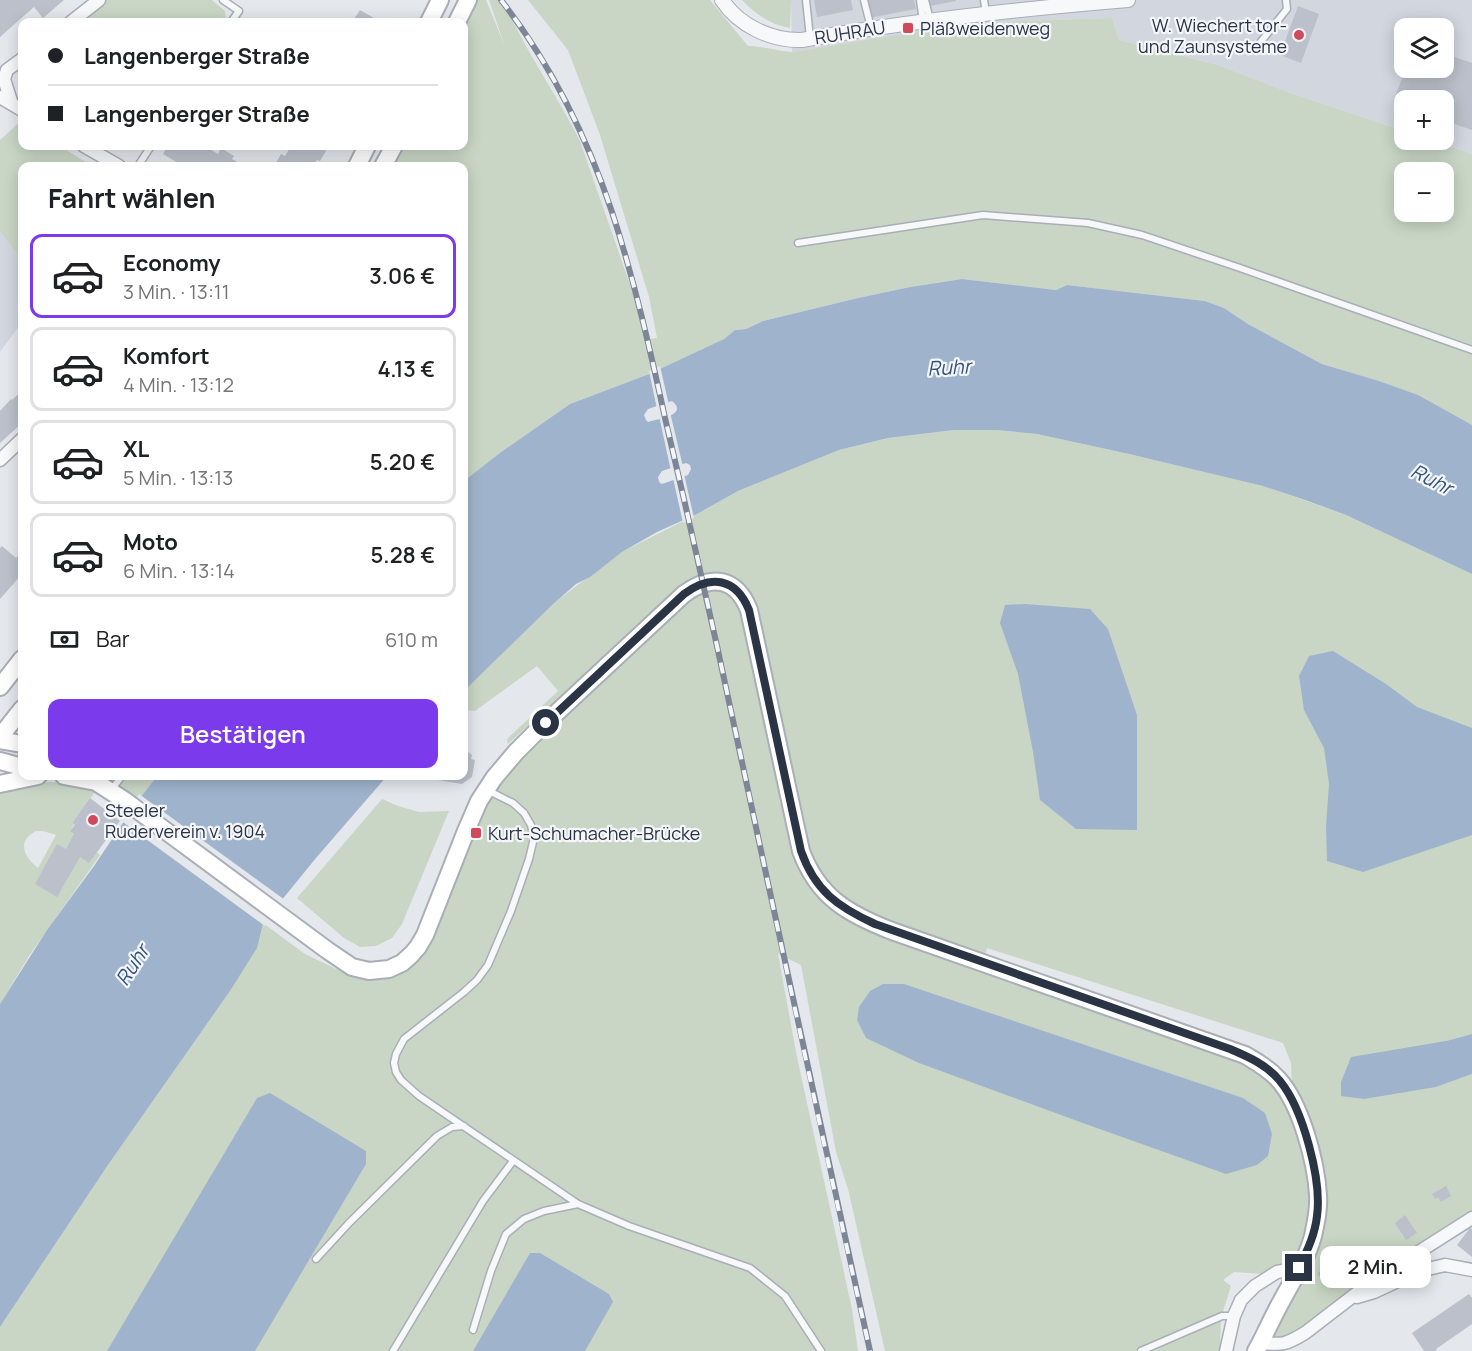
<!DOCTYPE html>
<html lang="de">
<meta charset="utf-8">
<style>
:root{--surface:#fff;--page:#f2f2f2;--text:#202124;--muted:#757577;--line:#e0e0e0;--accent:#7c3aed}
body{margin:0;font-family:Manrope,sans-serif;background:var(--page);color:var(--text);height:100vh;display:flex;flex-direction:column;font-size:22px;white-space:nowrap}
*{box-sizing:border-box;margin:0}
p{font-size:20px;color:var(--muted)}
.icon{flex:none;width:33px;height:33px;fill:none;stroke:currentColor;stroke-width:2;stroke-linecap:round;stroke-linejoin:round}
.map{position:relative;flex:1;overflow:hidden}
.side{position:absolute;left:18px;top:162px;width:450px;height:618px;display:flex;flex-direction:column;background:var(--surface);border-radius:12px;box-shadow:0 3px 15px #0003}
.side>*{flex:none}
.banner{position:absolute;left:18px;top:18px;width:450px;height:132px;border-radius:12px;box-shadow:0 3px 15px #0003;display:grid;align-content:center;height:132px;padding:0 30px;background:var(--surface)}
.fabs{position:absolute;left:1394px;top:18px;display:grid;gap:12px}
.fabs a{display:grid;place-items:center;width:60px;height:60px;border-radius:12px;background:var(--surface);box-shadow:0 3px 15px #0003;font-size:30px}
.end{position:absolute;width:27px;height:27px;margin:-14px;border:8px solid #2b3445;background:#fff;box-shadow:0 0 0 3px #fff}
.from{border-radius:50%}
.bubble{position:absolute;height:42px;border-radius:12px;background:var(--surface);box-shadow:0 3px 15px #0003;font-size:20px;font-weight:600;line-height:42px;text-align:center}
.banner b{display:flex;align-items:center;gap:21px;height:57px;font-size:22px}
.banner b+b{border-top:2px solid var(--line)}
.banner i{width:15px;height:15px;background:var(--text)}
ul{padding:0;list-style:none}
li{display:flex;align-items:center;gap:18px;height:84px;margin:0 12px 9px;padding:0 18px;border:3px solid var(--line);border-radius:12px}
li div{flex:1}
li b{display:block;font-size:22px}
li em{font-style:normal;font-weight:600}
li.current{border-color:var(--accent)}
li>.icon{width:54px;height:54px;stroke-width:1.5}
h2{padding:0 30px;font-size:27px;line-height:72px}
.pay{display:flex;align-items:center;gap:15px;height:66px;padding:0 30px;font-size:22px}
.pay p{margin-inline-start:auto}
.primary-button{display:flex;gap:12px;margin-top:auto;padding:12px 30px}
.primary-button a{flex:1;height:69px;border-radius:12px;background:var(--accent);color:#fff;font-size:24px;font-weight:600;line-height:69px;text-align:center}
.map>svg:first-child{display:block}
.built{fill:#d2d6de;fill-rule:evenodd}
.green{fill:#c9d6c5;fill-rule:evenodd}
.water{fill:#9fb4cc;fill-rule:evenodd}
.pier{fill:#e4e7ec}
.building{fill:#bbc0ca}
.lines{fill:none;stroke-linecap:round;stroke-linejoin:round}
.service-casing{stroke:#a9aeb7;stroke-width:9}
.minor-casing{stroke:#a9aeb7;stroke-width:15}
.tertiary-casing{stroke:#a9aeb7;stroke-width:16}
.secondary-casing{stroke:#a9aeb7;stroke-width:20}
.service{stroke:#f7f8fa;stroke-width:6}
.minor{stroke:#f7f8fa;stroke-width:12}
.tertiary{stroke:#f7f8fa;stroke-width:14}
.secondary{stroke:#fff;stroke-width:16}
.rail-casing{stroke:#7d8696;stroke-width:6}
.rail{stroke:#f4f6f9;stroke-width:4;stroke-dasharray:11;stroke-linecap:butt}
.route{stroke:#2b3445;stroke-width:8}
.poi-dot{fill:#d1495b;stroke:#f4f6f9;stroke-width:2}
.labels{text-anchor:middle;dominant-baseline:central;stroke-width:4.5;stroke-linejoin:round;paint-order:stroke}
.poi-label{font-size:18px;fill:#2b3445;stroke:#f4f6f9;text-anchor:start}
.street-label{font-size:18px;fill:#2b3445;stroke:#f4f6f9}
.water-label{font-size:20px;font-style:italic;fill:#34527a;stroke:#f4f6f9}
</style>
<div class="map">
<svg width="1472" height="1351" viewBox="0 0 1472 1351">
<rect width="100%" height="100%" fill="#e4e7ec"/>
<path class="built" d="M791,0H1472V154L1430,140H1443V100H1404V131L1288,92L1218,65L1119,40L1112,18L1017,21L928,30L792,52ZM1404,28H1443V68H1404Z
M0,232L22,260V322L0,352Z"/>
<path class="green" d="M101,0H212L225,11L226,20L224,22H73Z
M474,0H486L504,44L489,0H503C524,49 556,93 580,141L649,339L657,338L649,297L600,135L568,50L528,0H710L748,46C763,46 777,51 792,52L928,30L1017,21L1112,18L1119,40L1218,65L1288,92L1404,131V140H1430L1472,154V425L1376,380L1322,364L1248,324L1224,308L1205,301L1067,285L1056,290L962,279L910,287L858,298L763,321L746,329L735,330L724,339L649,374L570,404L501,452L464,481V166H386L397,146H464V22ZM1404,172H1443V212H1404Z
M742,0H791L790,28C771,25 755,14 742,0Z
M22,120V146H60L92,166H22V260L0,232V140Z
M954,430H997L1037,434L1129,454L1264,486L1346,515L1472,574V1034L1446,1041L1436,1087L1472,1074V1217L1293,1338L1263,1342L1321,1216L1292,1087L1291,1063L1283,1043L987,948L981,972L1234,1054L1275,1083L1301,1133L1309,1171L1307,1232L1295,1257L1263,1274L1234,1272L1223,1280L1231,1286L1221,1318L1220,1351H885L848,1189L836,1152L801,965L778,954L797,1057L852,1309L858,1351H0V1327L108,1165L230,991L263,923L305,954L353,977L381,980L406,971L425,952L481,810L519,757L654,628L704,590L688,580L508,744L507,739L558,691L537,666L475,711L467,710L464,705V691L551,605L622,552L697,514L738,491L839,450L888,438Z
M97,776H157L137,802Z
M52,782L93,785L98,788L72,823L74,825L70,831L100,855L29,956L0,1004V789L23,783ZM36,831H43L56,835L38,868C24,857 16,841 36,831Z
M382,799L398,806L419,812L449,811L402,924L392,938L376,946L360,947L344,938L297,898Z"/>
<path class="water" d="M962,279L1056,290L1067,285L1205,301L1224,308L1248,324L1322,364L1376,380L1418,395L1472,425V574L1346,515L1305,500L1263,486L1129,454L1037,434L997,430H954L888,438L839,450L738,491L697,514L657,532L622,552L590,577L576,584L552,605L464,691V481L501,452L570,404L649,374L724,339L735,330L746,329L763,321L858,298L910,287ZM672,401C689,415 658,419 648,422L646,420L644,415L648,409ZM686,463L690,465L691,469L688,475L662,484L659,482L658,477L662,471Z
M1025,604L1090,609L1108,629L1137,715V830L1076,829L1040,800L1033,752L1018,674L1000,623L1005,605Z
M1333,651L1386,684L1417,707L1472,728V835L1363,872L1327,861L1326,826L1329,784L1324,748L1304,710L1299,676L1309,656Z
M157,776H387L316,858L263,923L257,948L230,991L108,1165L0,1327V1004L47,930L94,866L137,802Z
M883,984H904L1243,1098L1265,1113L1272,1134L1268,1156L1257,1165L1226,1174L1080,1122L919,1063L866,1038L857,1020L859,1007L870,991Z
M1472,1034V1074L1436,1087L1364,1099L1341,1096V1082L1351,1057L1446,1041Z
M270,1093L366,1151V1164L255,1351H107L257,1098Z
M530,1253H540L609,1294L613,1302L585,1351H473Z"/>
<path class="pier" d="M660,366L669,405L657,409L649,371Z
M670,412L683,467L671,471L659,416Z
M684,474L694,518L683,523L673,478Z
M139,794L285,900L265,926L120,820Z"/>
<path class="building" d="M0,0H64L43,18L34,7L0,37Z
M814,0H851L853,10L817,17Z
M866,0H914L916,9L869,18Z
M929,0H956V1L930,6Z
M1298,6L1319,14L1301,63L1280,55Z
M360,10L381,22H352Z
M1443,53L1472,63V130L1443,120V100H1404V106L1393,102L1406,68H1443Z
M168,146H204L218,154L221,148L234,156L232,159L241,164L243,162L250,166H183L163,154Z
M291,146H326L324,149L326,151L320,161L317,160L313,166H274L281,154L285,156Z
M22,391V423L0,443V411L11,399L12,400Z
M2,546L16,558L22,551V574L0,599V548Z
M464,751H467L472,755L471,759L475,760L472,777L462,784L432,779V776H464Z
M90,798L120,821L89,863L80,857L57,897L35,884L57,844L66,849L74,834L70,831L75,825L72,823Z
M1446,1186L1451,1196L1441,1202L1438,1197L1435,1199L1432,1194Z
M1405,1215L1417,1233L1406,1240L1395,1223Z
M1470,1228L1472,1229V1257L1457,1245Z
M1368,1251L1374,1260L1359,1270L1353,1261Z
M1330,1260L1345,1275L1332,1289L1317,1274Z
M1469,1294L1472,1298V1324L1436,1349L1437,1351H1424L1412,1333Z"/>
<g class="lines">
<defs>
<path id="service" d="M223,0L239,11L231,22
M806,0L810,38
M864,0L871,28
M920,0L923,21
M925,0L930,20
M984,0L986,13
M1255,49L1287,9L1286,0
M138,166L151,146
M798,243L983,215L1088,223L1142,235L1240,268L1472,350
M112,789L122,776
M487,790L513,803L524,813L531,825L534,838L529,859L511,911L488,965L477,980L464,992L404,1039L396,1054L394,1063L396,1072L401,1080L419,1096L578,1204L629,1226L750,1268L785,1296L821,1351
M316,1259L349,1223L437,1136L452,1127L464,1126
M473,1330L491,1271L506,1234L524,1219L544,1211L578,1204
M393,1351L483,1201L513,1161
M1141,1351L1222,1316H1234"/>
<path id="minor" d="M71,22L99,0
M7,70L4,79L12,104
M7,70L22,59
M0,97L22,110
M84,146L119,166
M0,460L22,439
M1357,1297L1374,1292L1419,1271L1445,1265L1472,1270
M1260,1343C1283,1345 1285,1345 1305,1333L1370,1283L1472,1218
M1226,1351L1234,1316L1241,1300L1255,1286L1277,1272L1299,1268"/>
<path id="tertiary" d="M722,0C739,26 772,41 802,40C910,21 1018,9 1128,0"/>
<path id="secondary" d="M429,22L440,0
M457,22L468,0
M357,166L367,146
M383,166L394,146
M0,687L22,659
M0,737L22,709
M0,740L22,744
M0,761L22,767
M64,776L96,782
M91,776L96,782L124,800L327,950L352,967L369,971L389,969L402,963L411,955L418,947L425,935L466,831L479,801L494,778L516,752L537,731L684,594C711,574 736,577 749,610L801,851C818,897 848,914 892,931L1245,1055C1257,1062 1269,1069 1278,1079C1301,1104 1316,1162 1318,1195C1319,1209 1316,1222 1313,1236C1307,1259 1292,1281 1281,1302C1272,1318 1265,1335 1256,1351
M0,784L38,776"/>
</defs>
<use href="#service" class="service-casing"/>
<use href="#minor" class="minor-casing"/>
<use href="#tertiary" class="tertiary-casing"/>
<use href="#secondary" class="secondary-casing"/>
<use href="#service" class="service"/>
<use href="#minor" class="minor"/>
<use href="#tertiary" class="tertiary"/>
<use href="#secondary" class="secondary"/>
<defs>
<path id="rail" d="M501,0C550,63 587,137 612,212C634,279 650,349 665,418C683,494 700,569 717,646C768,881 817,1116 870,1351"/>
</defs>
<use href="#rail" class="rail-casing"/>
<use href="#rail" class="rail"/>
</g>
<g class="lines">
<path class="route" d="M546,723L684,594C711,574 736,578 749,610L801,851C815,891 838,907 875,924L1230,1049C1249,1057 1267,1065 1280,1081C1303,1109 1322,1180 1317,1216C1315,1235 1307,1251 1299,1268"/>
</g>
<g class="poi-dot">
<rect x="902" y="22" width="12" height="12" rx="3"/>
<circle cx="1299" cy="35" r="6"/>
<circle cx="93" cy="820" r="6"/>
<rect x="470" y="827" width="12" height="12" rx="3"/>
</g>
<g class="labels">
<g class="poi-label">
<text x="1287" y="25" text-anchor="end">W. Wiechert tor-<tspan x="1287" dy="21">und Zaunsysteme</tspan></text>
<text x="920" y="28">Pläßweidenweg</text>
<text x="105" y="810">Steeler<tspan x="105" dy="21">Ruderverein v. 1904</tspan></text>
<text x="488" y="833">Kurt-Schumacher-Brücke</text>
</g>
<g class="street-label">
<text transform="translate(850 32) rotate(-9)">RUHRAU</text>
</g>
<g class="water-label">
<text transform="translate(949 367) rotate(-3)">Ruhr</text>
<text transform="translate(1432 479) rotate(27)">Ruhr</text>
<text transform="translate(132 965) rotate(-57)">Ruhr</text>
</g>
</g>
</svg>
<div class="fabs">
<a><svg class="icon" aria-label="layers" viewBox="0 0 24 24"><path d="M12 4l9 5-9 5-9-5zM3 14l9 5 9-5"/></svg></a>
<a>+</a>
<a>−</a>
</div>
<i class="end from" style="left:546px;top:723px"></i>
<i class="end" style="left:1299px;top:1268px"></i>
<div class="bubble" style="left:1320px;top:1246px;width:111px">2 Min.</div>
<div class="banner">
<b><i class="from"></i>Langenberger Straße</b>
<b><i></i>Langenberger Straße</b>
</div>
<section class="side">
<h2>Fahrt wählen</h2>
<ul>
<li class="current"><svg class="icon" aria-label="car" viewBox="0 0 24 24"><path d="M5 17H2v-5l4-1 3-4h7l3 4 3 1v5h-3M9 17h6M6 11h13"/><circle cx="7" cy="17" r="2"/><circle cx="17" cy="17" r="2"/></svg><div><b>Economy</b><p>3 Min. · 13:11</p></div><em>3.06 €</em></li>
<li><svg class="icon" aria-label="car" viewBox="0 0 24 24"><path d="M5 17H2v-5l4-1 3-4h7l3 4 3 1v5h-3M9 17h6M6 11h13"/><circle cx="7" cy="17" r="2"/><circle cx="17" cy="17" r="2"/></svg><div><b>Komfort</b><p>4 Min. · 13:12</p></div><em>4.13 €</em></li>
<li><svg class="icon" aria-label="car" viewBox="0 0 24 24"><path d="M5 17H2v-5l4-1 3-4h7l3 4 3 1v5h-3M9 17h6M6 11h13"/><circle cx="7" cy="17" r="2"/><circle cx="17" cy="17" r="2"/></svg><div><b>XL</b><p>5 Min. · 13:13</p></div><em>5.20 €</em></li>
<li><svg class="icon" aria-label="car" viewBox="0 0 24 24"><path d="M5 17H2v-5l4-1 3-4h7l3 4 3 1v5h-3M9 17h6M6 11h13"/><circle cx="7" cy="17" r="2"/><circle cx="17" cy="17" r="2"/></svg><div><b>Moto</b><p>6 Min. · 13:14</p></div><em>5.28 €</em></li>
</ul>
<div class="pay"><svg class="icon" aria-label="cash" viewBox="0 0 24 24"><path d="M3 7h18v10H3z"/><circle cx="12" cy="12" r="2"/></svg>Bar<p>610 m</p></div>
<div class="primary-button"><a>Bestätigen</a></div>
</section>
</div>
